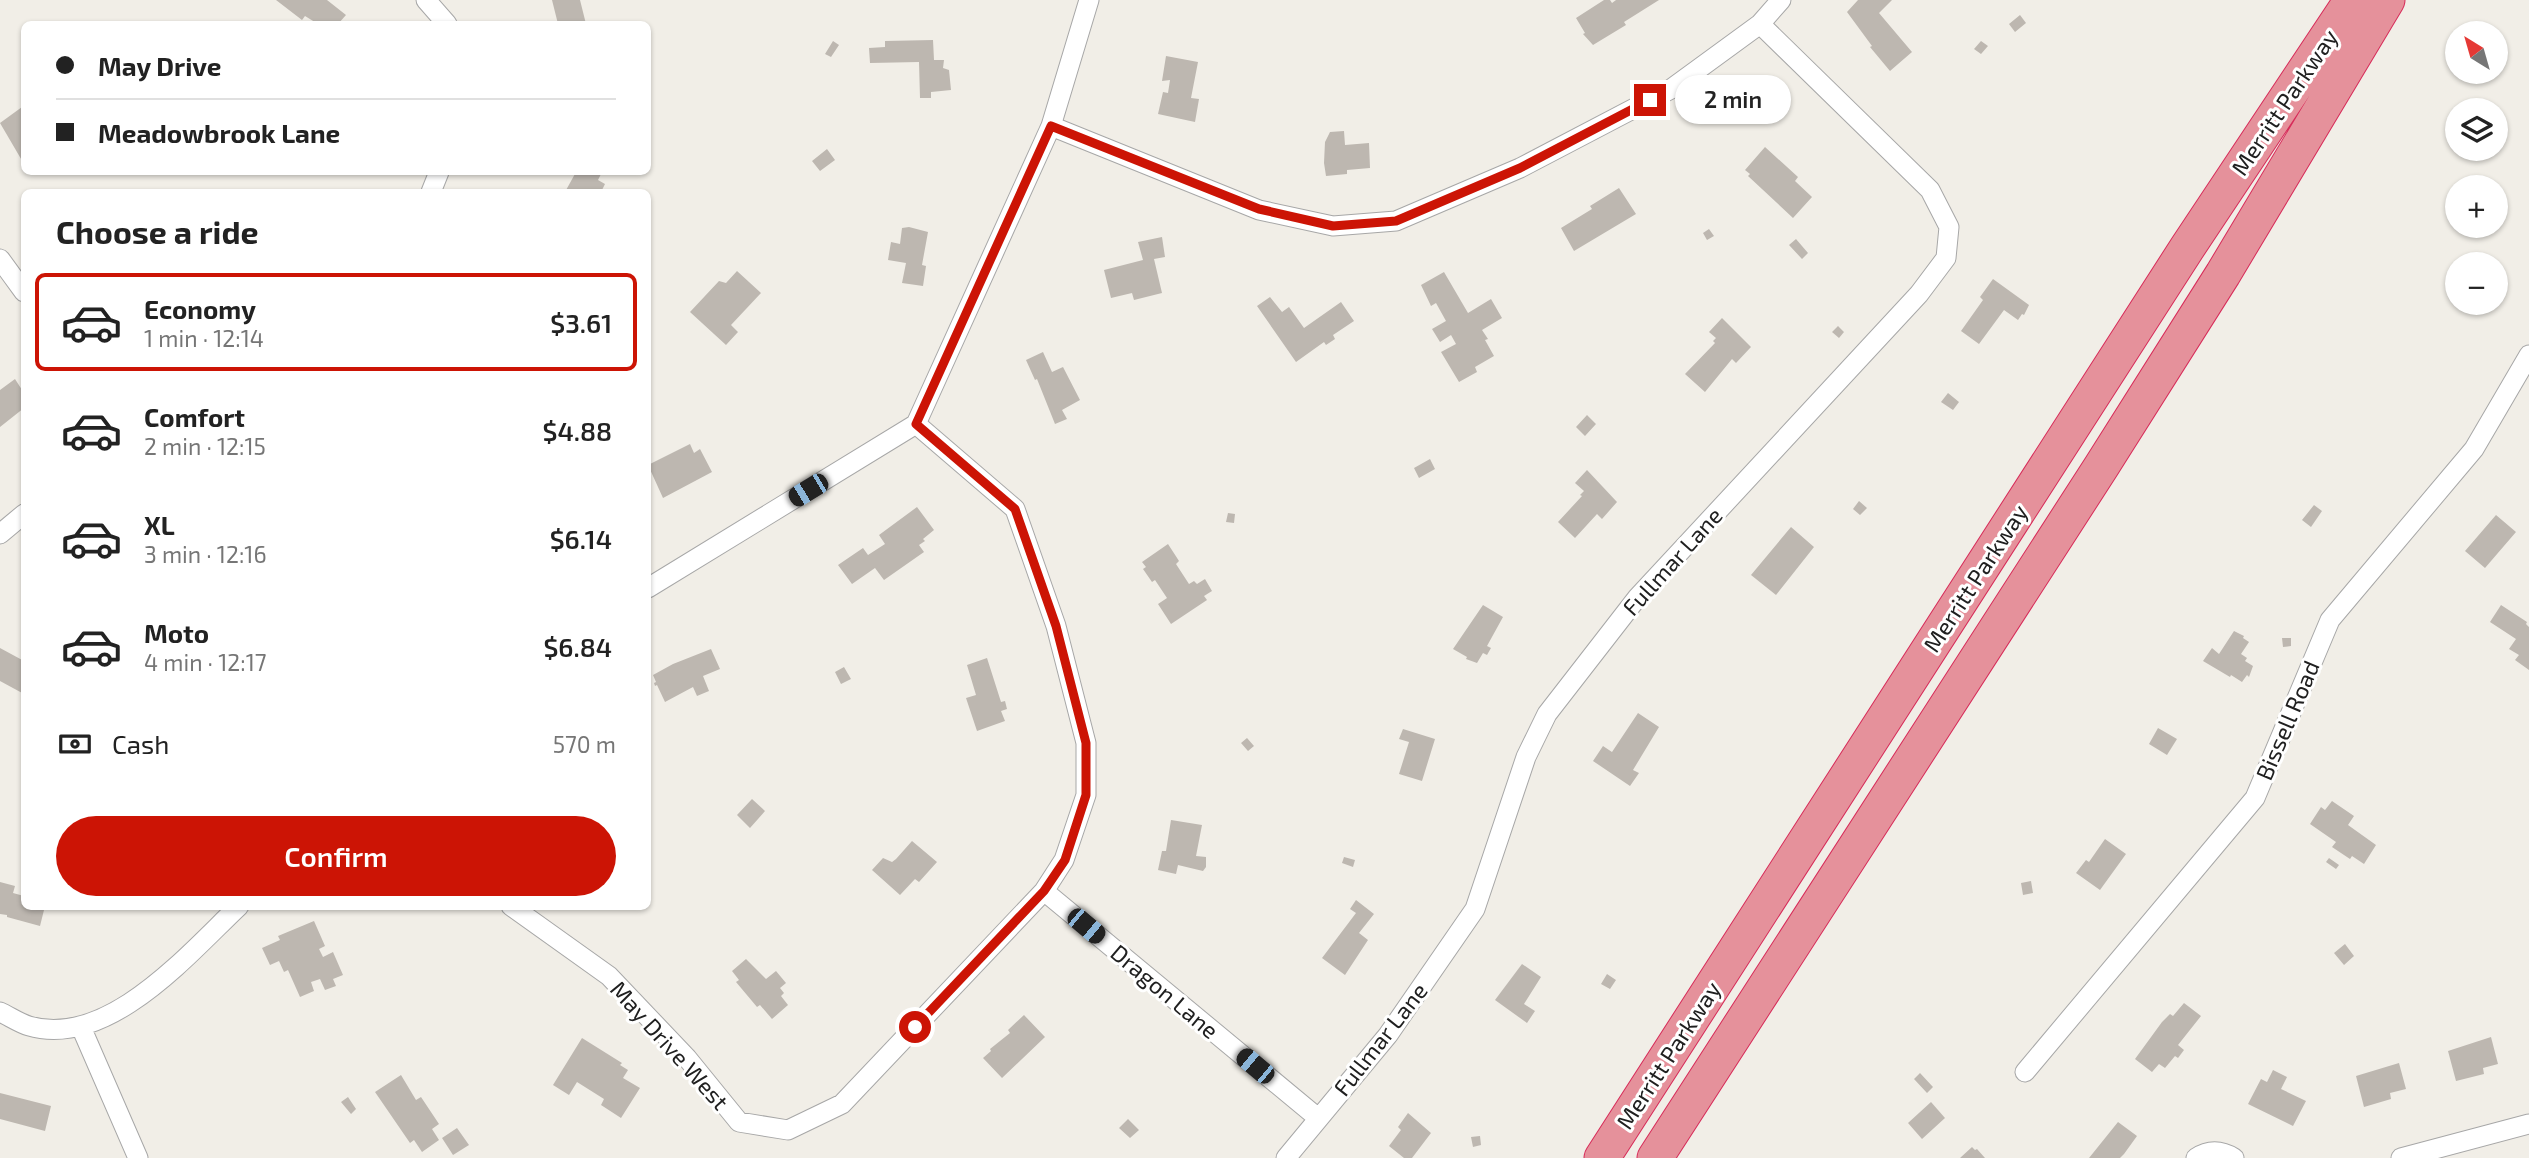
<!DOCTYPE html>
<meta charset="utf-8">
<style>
:root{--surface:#fff;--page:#f6f6f6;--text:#222;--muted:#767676;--line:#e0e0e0;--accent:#cc1405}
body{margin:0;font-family:"Exo 2",sans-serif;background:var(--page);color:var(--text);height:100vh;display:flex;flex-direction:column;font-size:26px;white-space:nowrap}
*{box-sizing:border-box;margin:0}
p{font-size:23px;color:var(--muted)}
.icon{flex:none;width:38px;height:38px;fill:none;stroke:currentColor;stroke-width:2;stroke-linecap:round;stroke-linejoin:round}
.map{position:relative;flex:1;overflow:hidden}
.details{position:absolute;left:21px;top:189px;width:630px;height:721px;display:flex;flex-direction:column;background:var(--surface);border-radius:10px;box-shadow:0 2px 5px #0004}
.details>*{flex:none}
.guide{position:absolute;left:21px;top:21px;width:630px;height:154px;border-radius:10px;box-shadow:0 2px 5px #0004;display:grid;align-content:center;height:154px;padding:0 35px;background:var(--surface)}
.needle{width:46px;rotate:323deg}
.fabs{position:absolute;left:2445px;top:21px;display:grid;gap:14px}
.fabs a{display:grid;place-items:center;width:63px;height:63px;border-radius:50%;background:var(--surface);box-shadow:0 2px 5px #0004;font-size:35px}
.end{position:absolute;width:32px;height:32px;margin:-16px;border:9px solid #cc1405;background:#fff;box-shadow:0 0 0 4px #fff}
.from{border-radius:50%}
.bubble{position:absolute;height:49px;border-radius:24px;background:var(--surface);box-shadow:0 2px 5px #0004;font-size:23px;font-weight:600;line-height:49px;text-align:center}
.car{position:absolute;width:21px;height:42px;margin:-21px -10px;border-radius:9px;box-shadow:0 0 5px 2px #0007;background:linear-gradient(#222 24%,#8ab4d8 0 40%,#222 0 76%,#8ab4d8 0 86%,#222 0)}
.guide b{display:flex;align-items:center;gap:24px;height:66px;font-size:26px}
.guide b+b{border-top:2px solid var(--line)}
.guide i{width:18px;height:18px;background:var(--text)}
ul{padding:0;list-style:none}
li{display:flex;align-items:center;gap:21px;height:98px;margin:0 14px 10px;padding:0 21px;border:4px solid transparent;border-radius:10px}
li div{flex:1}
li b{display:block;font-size:26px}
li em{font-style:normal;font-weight:600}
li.selected{border-color:var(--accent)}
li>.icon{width:63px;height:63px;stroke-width:1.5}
h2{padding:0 35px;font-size:32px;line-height:84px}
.pay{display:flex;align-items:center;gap:18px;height:77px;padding:0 35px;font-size:26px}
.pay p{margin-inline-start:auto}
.button{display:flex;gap:14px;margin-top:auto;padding:14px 35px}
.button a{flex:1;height:80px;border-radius:42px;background:var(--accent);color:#fff;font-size:28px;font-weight:600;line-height:80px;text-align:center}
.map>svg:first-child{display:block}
.building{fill:#bdb7b0}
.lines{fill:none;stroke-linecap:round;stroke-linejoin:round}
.street-casing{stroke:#a7a7a7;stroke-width:21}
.highway-casing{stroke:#d72b59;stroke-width:37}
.street{stroke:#fff;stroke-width:19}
.highway{stroke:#e5919b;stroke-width:35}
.route{stroke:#cc1405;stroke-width:9}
.labels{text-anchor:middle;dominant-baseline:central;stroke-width:6;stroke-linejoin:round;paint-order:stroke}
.street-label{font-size:23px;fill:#202020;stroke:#fff}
</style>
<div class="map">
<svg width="2529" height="1158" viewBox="0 0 2529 1158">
<rect width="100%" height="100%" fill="#f1eee7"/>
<path class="building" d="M276,0H327L346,15L338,24H318L305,16L302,20Z
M552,0H580L586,24H558Z
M1604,0H1610L1612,3L1616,0H1659L1624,22L1626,25L1593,45L1583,34L1585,33L1576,18Z
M1858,0H1892L1879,13L1912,52L1890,71L1870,47L1872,46L1847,12Z
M2020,15L2026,23L2015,32L2009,24Z
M933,40L934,60H944L943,68L949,70L951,90L931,92V98H920L919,62L870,63L869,48L885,47V41Z
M833,41L839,45L831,57L825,54Z
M1981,41L1988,46L1981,54L1974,49Z
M1166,56L1198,62L1191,98L1199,99L1195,122L1158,114L1163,92L1168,93L1170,80L1162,81Z
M22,107L24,111V164L0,123Z
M1344,131L1345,145L1369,143L1370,168L1347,170V174L1326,176L1324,163L1325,142L1330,132Z
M1765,147L1798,177L1795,181L1812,197L1793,218L1748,176L1750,174L1745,170Z
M827,149L835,160L820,171L812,161Z
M576,172H602L598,180L605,184L601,192H565Z
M1619,188L1636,214L1574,251L1561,228L1592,209L1590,206Z
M909,227L928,232L922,265L926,266L923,286L902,283L906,263L888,260L891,242L900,244L902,228Z
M1709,229L1714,236L1707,240L1703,233Z
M1162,237L1165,257L1154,259L1162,293L1134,300L1132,293L1111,298L1104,270L1143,260L1138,242Z
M1796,239L1808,253L1802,259L1789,245Z
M737,271L761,293L731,325L738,332L726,345L690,312L719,281L726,283Z
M1444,272L1468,313L1491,299L1502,318L1482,330L1488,339L1485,340L1494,356L1475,367L1477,372L1459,382L1441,352L1456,344L1451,335L1440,342L1432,329L1446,321L1436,303L1431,306L1421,285Z
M1993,279L2029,305L2024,315L2022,314L2018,320L2004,310L1979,344L1961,331L1983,300L1980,297Z
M1270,297L1282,312L1289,307L1304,328L1341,302L1354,321L1333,335L1335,339L1326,345L1324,342L1296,362L1257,306Z
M1722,318L1751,347L1736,363L1732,359L1705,392L1685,374L1715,343L1713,341L1716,338L1709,332Z
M1838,326L1844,332L1839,338L1832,332Z
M1043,352L1052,372L1063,367L1080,400L1062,410L1067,419L1055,424L1037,379L1035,380L1026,360Z
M15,379L24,393V408L0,427V390Z
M1948,393L1959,402L1953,410L1941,402Z
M1587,415L1596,424L1585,436L1576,427Z
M690,444L694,453L700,449L712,472L663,498L648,465Z
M1430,459L1435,469L1419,478L1414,468Z
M1587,470L1617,502L1602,519L1597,514L1575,538L1558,522L1582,496L1580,495L1584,491L1575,483Z
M1859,501L1867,508L1860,515L1853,509Z
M2314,505L2322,511L2311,527L2302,520Z
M917,507L934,530L923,539L925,541L919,545L924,552L884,580L875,568L852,584L838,565L863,548L868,555L885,544L879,535Z
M1228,513L1235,514L1234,523L1226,522Z
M2496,515L2516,532L2485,568L2465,551Z
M1791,527L1814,547L1776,595L1751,575Z
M1168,544L1179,561L1176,564L1189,584L1194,581L1197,584L1205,579L1212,591L1204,596L1207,600L1171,624L1158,604L1167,598L1155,580L1152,582L1143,569L1146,567L1142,562Z
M1483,605L1503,617L1487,646L1491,648L1487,655L1483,653L1477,663L1466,659L1467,657L1453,649Z
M2501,605L2527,622L2526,624L2529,627V670L2515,660L2519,655L2509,649L2516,639L2490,622Z
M2234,631L2244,636L2243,638L2249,642L2241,654L2247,658L2245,661L2253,666L2249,677L2247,675L2242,682L2231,675L2230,677L2203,661L2212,648L2219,654Z
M2282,638H2291V646L2283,647Z
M0,648L24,661V694L0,681Z
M711,649L720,669L703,676L709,691L697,696L693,687L665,702L657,685L655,686L654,683L656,682L653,675L673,664Z
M987,658L1001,702L1005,701L1007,709L1001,711L1005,721L977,731L966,698L976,695L967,665Z
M844,667L851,679L841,684L835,672Z
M1638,713L1659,727L1633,770L1639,773L1630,786L1593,761L1603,746L1612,752Z
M2158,728L2177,739L2167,755L2149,744Z
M1403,729L1435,739L1422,781L1399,774L1409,742L1399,739Z
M1247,738L1254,746L1248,751L1241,743Z
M752,799L765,811L750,828L737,815Z
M2332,801L2354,816L2348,825L2376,845L2364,864L2352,856L2350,859L2332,847L2336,842L2310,824L2321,807L2325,810Z
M1171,820L1202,825L1196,856L1206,857V867L1203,871L1178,865L1176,874L1158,870L1162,851H1166Z
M2105,839L2126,854L2100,890L2076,873L2086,860L2089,862Z
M912,841L937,862L919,882L915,879L900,895L872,870L883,858L892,862L896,859Z
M1344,857L1355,860L1353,867L1342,863Z
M2329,858L2339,865L2336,869L2326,862Z
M2031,881L2033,893L2023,895L2021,883Z
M0,882L15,886L13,893L24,896V906H45L40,926L7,917V915L0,914Z
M1356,900L1374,914L1359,933L1368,940L1345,975L1322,958L1356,913L1350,909Z
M314,921L325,946L319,949L323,957L333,952L343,975L333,979L336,986L325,990L320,979L311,982L314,991L300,997L288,970L284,972L279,961L270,965L262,948L280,940L278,936Z
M2345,944L2354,956L2344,965L2334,953Z
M746,959L766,979L776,971L786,983L780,988L784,993L781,996L788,1005L772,1019L760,1005L757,1007L736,982L739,980L732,971Z
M1522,964L1541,977L1524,1004L1535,1011L1527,1023L1495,1000Z
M1607,974L1616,980L1610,989L1601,984Z
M2184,1003L2201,1016L2178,1045L2184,1050L2178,1058L2175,1056L2165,1068L2159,1064L2152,1072L2135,1059L2162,1022L2170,1014L2173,1016Z
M1024,1015L1045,1037L1002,1078L983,1058L991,1051L990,1049L1010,1033L1008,1030Z
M2491,1037L2498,1064L2483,1068L2484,1074L2456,1081L2448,1051Z
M582,1038L622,1063L620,1065L628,1070L623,1078L640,1088L621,1118L601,1105L604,1099L577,1082L569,1095L553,1085Z
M2399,1063L2406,1089L2390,1093L2391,1099L2364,1107L2356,1076Z
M2273,1070L2287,1077L2281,1089L2306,1101L2293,1126L2248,1104L2261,1079L2267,1082Z
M1920,1073L1933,1087L1927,1093L1914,1079Z
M401,1075L416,1100L421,1097L439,1124L432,1129L439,1140L422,1152L414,1140L410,1143L375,1092Z
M0,1093L51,1106L45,1131L0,1119Z
M348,1097L356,1109L351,1114L341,1102Z
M1931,1102L1945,1118L1922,1139L1908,1123Z
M1408,1113L1431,1133L1412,1158H1404L1389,1146L1401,1130L1398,1127Z
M1128,1119L1139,1130L1130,1138L1119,1128Z
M2118,1122L2137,1136L2124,1154L2120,1158H2089Z
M457,1128L469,1145L453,1155L442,1138Z
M1480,1136L1481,1145L1473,1147L1471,1137Z
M1972,1147L1975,1150L1977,1149L1985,1158H1960Z"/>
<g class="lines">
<defs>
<path id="street" d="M426,0L447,24
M1051,126L1259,210L1333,226L1396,221L1520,168L1671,89L1760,24L1781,0
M431,192L439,172
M0,259L24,292
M0,534L24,514
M648,588L916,424L1051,126L1089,0
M1044,891L1318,1118
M511,906L609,976L687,1058L739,1122L788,1130L842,1104L1044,891L1064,860L1086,795V743L1056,626L1015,509L916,424
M0,1012C9,1016 19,1023 29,1026C108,1049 188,954 239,906
M81,1027L138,1158
M2025,1072L2255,798L2330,620L2474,449L2529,355
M1286,1158L1388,1035L1475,909L1526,757L1547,714L1637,598L1919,294L1946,258L1949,227L1930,190L1760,24
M2196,1158C2208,1150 2221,1150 2234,1158
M2401,1158L2529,1124"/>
<path id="highway" d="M1602,1158L2187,248L2352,0
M1655,1158L2101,467L2223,274L2387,0"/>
</defs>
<use href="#street" class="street-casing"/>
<use href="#highway" class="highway-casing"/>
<use href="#street" class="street"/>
<use href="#highway" class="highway"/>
</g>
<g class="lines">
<path class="route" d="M915,1027L1044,891L1065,860L1086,795V743L1056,626L1015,509L916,424L1051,126L1259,209L1333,226L1396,221L1520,168L1650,100"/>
</g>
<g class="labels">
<g class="street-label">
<text transform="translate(2284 102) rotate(-56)">Merritt Parkway</text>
<text transform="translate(1672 561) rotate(-48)">Fullmar Lane</text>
<text transform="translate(1975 578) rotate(-57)">Merritt Parkway</text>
<text transform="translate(2287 720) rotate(-67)">Bissell Road</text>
<text transform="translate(1165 991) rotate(40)">Dragon Lane</text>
<text transform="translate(1380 1039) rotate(-52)">Fullmar Lane</text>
<text transform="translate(670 1045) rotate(48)">May Drive West</text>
<text transform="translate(1668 1055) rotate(-57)">Merritt Parkway</text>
</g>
</g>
</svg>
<div class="fabs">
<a><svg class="needle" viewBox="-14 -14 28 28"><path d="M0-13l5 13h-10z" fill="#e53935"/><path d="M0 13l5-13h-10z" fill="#767676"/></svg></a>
<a><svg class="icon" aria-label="layers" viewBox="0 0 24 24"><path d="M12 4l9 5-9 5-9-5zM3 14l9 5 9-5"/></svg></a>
<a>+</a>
<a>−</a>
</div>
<i class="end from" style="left:915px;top:1027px"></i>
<i class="end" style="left:1650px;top:100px"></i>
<div class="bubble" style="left:1675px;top:75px;width:116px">2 min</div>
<i class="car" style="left:808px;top:490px;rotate:239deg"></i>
<i class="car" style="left:1086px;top:926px;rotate:130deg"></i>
<i class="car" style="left:1255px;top:1066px;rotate:310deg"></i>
<div class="guide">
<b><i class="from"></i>May Drive</b>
<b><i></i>Meadowbrook Lane</b>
</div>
<section class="details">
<h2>Choose a ride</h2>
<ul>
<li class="selected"><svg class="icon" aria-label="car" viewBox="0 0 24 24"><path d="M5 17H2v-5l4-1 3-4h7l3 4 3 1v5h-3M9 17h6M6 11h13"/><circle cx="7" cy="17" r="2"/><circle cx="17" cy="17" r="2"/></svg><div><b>Economy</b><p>1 min · 12:14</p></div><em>$3.61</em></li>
<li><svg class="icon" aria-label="car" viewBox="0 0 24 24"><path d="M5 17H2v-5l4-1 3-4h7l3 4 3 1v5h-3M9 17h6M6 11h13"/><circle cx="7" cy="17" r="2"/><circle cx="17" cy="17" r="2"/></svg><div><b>Comfort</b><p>2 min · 12:15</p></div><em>$4.88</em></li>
<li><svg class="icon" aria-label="car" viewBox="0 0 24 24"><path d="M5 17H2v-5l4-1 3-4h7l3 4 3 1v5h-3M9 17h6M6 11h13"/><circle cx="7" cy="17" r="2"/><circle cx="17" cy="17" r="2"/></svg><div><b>XL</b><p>3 min · 12:16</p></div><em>$6.14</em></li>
<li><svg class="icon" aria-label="car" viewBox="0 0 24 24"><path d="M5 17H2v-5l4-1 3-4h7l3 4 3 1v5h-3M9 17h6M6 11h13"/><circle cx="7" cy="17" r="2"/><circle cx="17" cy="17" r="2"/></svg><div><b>Moto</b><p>4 min · 12:17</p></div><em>$6.84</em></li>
</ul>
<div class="pay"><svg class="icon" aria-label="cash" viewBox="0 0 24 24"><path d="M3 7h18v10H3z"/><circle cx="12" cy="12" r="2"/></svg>Cash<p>570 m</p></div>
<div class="button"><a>Confirm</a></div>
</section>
</div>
